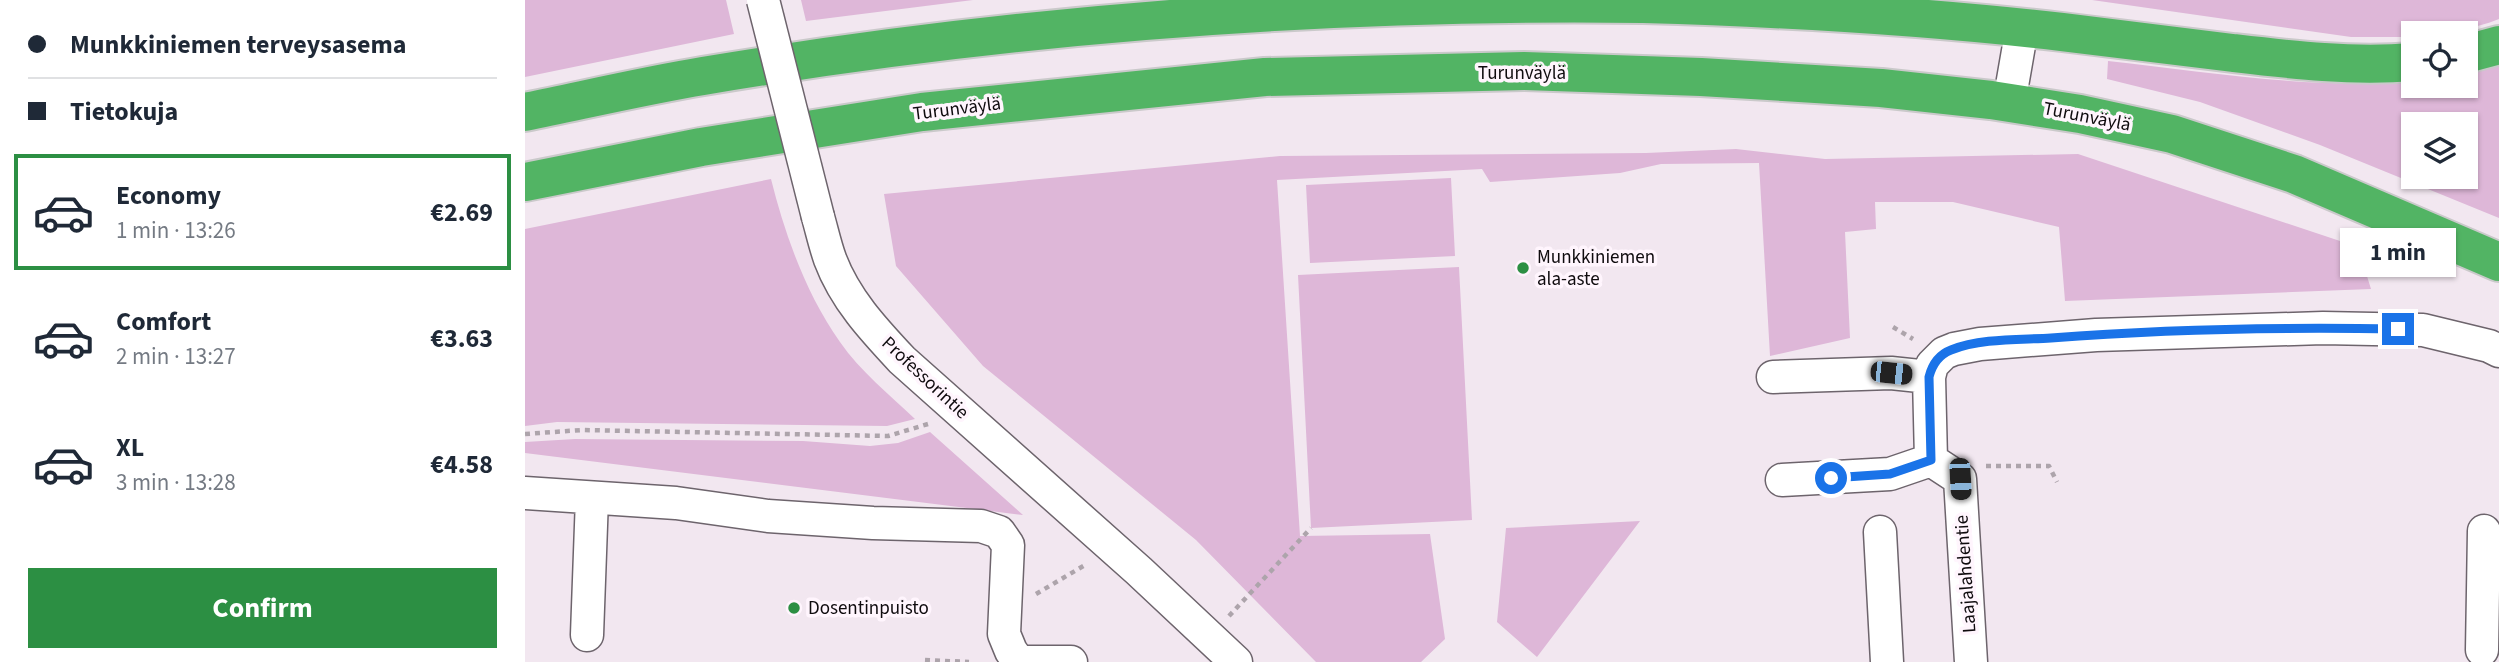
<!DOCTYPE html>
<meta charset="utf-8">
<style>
:root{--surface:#fff;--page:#f2f2f3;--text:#1f2937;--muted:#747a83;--line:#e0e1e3;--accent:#2c8f43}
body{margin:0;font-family:"Source Sans 3",sans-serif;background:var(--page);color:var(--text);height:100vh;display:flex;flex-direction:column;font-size:26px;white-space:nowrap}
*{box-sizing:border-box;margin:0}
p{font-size:23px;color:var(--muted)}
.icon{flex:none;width:38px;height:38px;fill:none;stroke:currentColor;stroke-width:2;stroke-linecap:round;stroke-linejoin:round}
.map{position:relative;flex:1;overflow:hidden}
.details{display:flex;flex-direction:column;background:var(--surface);width:525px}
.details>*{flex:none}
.banner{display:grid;align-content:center;height:154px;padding:0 28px;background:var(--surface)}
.fabs{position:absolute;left:1876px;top:21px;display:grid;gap:14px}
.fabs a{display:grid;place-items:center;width:77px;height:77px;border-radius:0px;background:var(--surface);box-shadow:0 2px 5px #0004;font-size:35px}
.end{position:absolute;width:32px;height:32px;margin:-16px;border:9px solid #1a73e8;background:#fff;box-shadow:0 0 0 4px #fff}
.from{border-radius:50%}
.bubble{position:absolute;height:49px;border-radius:0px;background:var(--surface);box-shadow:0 2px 5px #0004;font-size:23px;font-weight:700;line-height:49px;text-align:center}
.car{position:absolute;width:21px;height:42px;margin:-21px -10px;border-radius:9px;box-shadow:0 0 5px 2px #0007;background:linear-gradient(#222 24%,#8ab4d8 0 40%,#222 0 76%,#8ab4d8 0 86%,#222 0)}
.banner b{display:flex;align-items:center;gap:24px;height:66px;font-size:26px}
.banner b+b{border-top:2px solid var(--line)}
.banner i{width:18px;height:18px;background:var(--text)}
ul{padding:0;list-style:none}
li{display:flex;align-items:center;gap:21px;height:116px;margin:0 14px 10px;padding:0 14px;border:4px solid transparent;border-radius:0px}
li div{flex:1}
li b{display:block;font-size:26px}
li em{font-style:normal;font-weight:700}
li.on{border-color:var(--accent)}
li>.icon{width:63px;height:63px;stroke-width:1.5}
.cta{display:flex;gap:14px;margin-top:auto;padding:14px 28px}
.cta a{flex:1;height:80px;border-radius:0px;background:var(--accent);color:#fff;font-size:28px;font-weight:700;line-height:80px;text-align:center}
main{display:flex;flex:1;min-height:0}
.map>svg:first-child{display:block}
.green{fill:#deb7d8;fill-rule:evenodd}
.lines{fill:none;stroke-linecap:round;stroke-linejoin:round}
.minor-casing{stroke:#6d646c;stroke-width:35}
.highway-casing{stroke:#cac9ca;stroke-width:42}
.path{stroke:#ada4ab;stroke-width:4.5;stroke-dasharray:5 5;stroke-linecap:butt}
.minor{stroke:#fff;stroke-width:32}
.highway{stroke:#52b464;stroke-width:38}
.minor-bridge-casing{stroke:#6d646c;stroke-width:35;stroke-linecap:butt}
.minor-bridge{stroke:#fff;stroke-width:32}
.route{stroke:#1a73e8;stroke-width:9}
.poi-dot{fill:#2c8f43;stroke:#fff5fd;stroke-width:2.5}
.labels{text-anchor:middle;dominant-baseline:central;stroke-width:7;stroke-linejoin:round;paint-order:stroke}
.street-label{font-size:19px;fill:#0f0b0e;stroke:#fff5fd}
.poi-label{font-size:19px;fill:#0f0b0e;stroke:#fff5fd;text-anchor:start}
</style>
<main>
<section class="details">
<div class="banner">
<b><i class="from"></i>Munkkiniemen terveysasema</b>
<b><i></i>Tietokuja</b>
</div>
<ul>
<li class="on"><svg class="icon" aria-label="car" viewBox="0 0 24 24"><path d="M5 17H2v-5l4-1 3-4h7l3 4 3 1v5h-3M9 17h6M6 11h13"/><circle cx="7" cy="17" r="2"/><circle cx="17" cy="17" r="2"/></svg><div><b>Economy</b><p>1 min · 13:26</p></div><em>€2.69</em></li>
<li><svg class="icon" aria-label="car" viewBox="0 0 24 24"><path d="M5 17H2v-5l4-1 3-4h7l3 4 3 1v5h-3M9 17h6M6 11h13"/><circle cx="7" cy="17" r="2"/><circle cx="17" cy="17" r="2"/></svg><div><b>Comfort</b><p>2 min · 13:27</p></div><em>€3.63</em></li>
<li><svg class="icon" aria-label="car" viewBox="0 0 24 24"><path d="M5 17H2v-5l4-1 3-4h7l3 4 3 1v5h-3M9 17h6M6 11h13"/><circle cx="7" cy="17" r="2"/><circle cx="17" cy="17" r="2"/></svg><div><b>XL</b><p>3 min · 13:28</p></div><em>€4.58</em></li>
</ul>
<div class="cta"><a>Confirm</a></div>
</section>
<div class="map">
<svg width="1974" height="662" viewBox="0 0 1974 662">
<rect width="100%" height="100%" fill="#f2e7f0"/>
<path class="green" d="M0,0H201L209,34L0,77Z
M276,0H448L281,21Z
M1567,0H1974V19C1948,30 1916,33 1888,33V37H1826Z
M1583,61C1684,72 1787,90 1888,81V86H1941V73L1974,64V218L1795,145L1675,102L1582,79ZM1888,124H1941V177H1888Z
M1211,149L1300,159L1553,154L1833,247L1846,289L1540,301L1534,227L1428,202H1350L1351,229L1320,232L1325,338L1245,356L1234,163L1136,164L1095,173L965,182L957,169L752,180L775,536L905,534L920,639L896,662H791L671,540L458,366L371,266L359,194L755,156L1121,153Z
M926,178L930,256L785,263L781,185Z
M246,179C260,235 281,294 315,342C335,371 365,395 390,419L362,426L32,422L0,426V229Z
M934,267L947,520L786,528L773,275Z
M405,432L498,515L0,453V442L50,439L278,441L345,446L373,443Z
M1115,521L1012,657L972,622L981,528Z"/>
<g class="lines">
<defs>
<path id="minor" d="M1484,103L1497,28
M293,217C297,231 300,245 305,259C320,299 348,329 377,360L614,571L711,662
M1248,377L1366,373L1404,377
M1406,460L1404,377L1407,365L1419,353L1429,349L1455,344L1571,335L1798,328L1898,330L1964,346L1974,351
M1406,460L1435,479L1446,662
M1257,480L1365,474L1406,460
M0,493L151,503L243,516L348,523L456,526L474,532L483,545L479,634L486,651L494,662
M1355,532L1362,662
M62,635L67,498
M1957,650L1959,531
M501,662H546"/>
<path id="highway" d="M1941,54L1974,45
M0,112C59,100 118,86 178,76C488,24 804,0 1118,4C1258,8 1398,16 1537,32C1594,39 1651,46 1708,53C1768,60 1827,67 1888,62
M0,182L176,147L397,112L740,77L999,71L1176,77L1356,88L1466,100L1555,114L1647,134L1769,174L1974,262"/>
</defs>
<use href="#minor" class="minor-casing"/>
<use href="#highway" class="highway-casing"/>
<path class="path" d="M1368,327L1388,339
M0,434L57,430L363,436L403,424
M1461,466H1524L1532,482
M511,594L560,565
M704,616L786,528
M400,660L444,662"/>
<use href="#minor" class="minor"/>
<use href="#highway" class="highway"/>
<defs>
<path id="minor-bridge" d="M238,0L293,217"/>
</defs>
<use href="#minor-bridge" class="minor-bridge-casing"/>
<use href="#minor-bridge" class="minor-bridge"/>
</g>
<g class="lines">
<path class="route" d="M1306,478L1365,474L1406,460L1404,377C1407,365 1413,355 1426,350C1456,338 1495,340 1526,338C1641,329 1758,327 1873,329"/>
</g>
<g class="poi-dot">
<circle cx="998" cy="268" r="7"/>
<circle cx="269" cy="608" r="7"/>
</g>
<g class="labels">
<g class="street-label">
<text x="997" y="73">Turunväylä</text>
<text transform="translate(432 109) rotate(-7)">Turunväylä</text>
<text transform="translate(1562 117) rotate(11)">Turunväylä</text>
<text transform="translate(400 378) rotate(43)">Professorintie</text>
<text transform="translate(1441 574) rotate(-94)">Laajalahdentie</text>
</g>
<g class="poi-label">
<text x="1012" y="257">Munkkiniemen<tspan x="1012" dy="22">ala-aste</tspan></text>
<text x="283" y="608">Dosentinpuisto</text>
</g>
</g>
</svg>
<div class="fabs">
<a><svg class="icon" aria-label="locate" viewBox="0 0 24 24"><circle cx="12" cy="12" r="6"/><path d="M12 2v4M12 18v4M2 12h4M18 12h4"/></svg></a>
<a><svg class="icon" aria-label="layers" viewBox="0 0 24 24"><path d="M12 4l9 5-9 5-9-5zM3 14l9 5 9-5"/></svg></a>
</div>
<i class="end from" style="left:1306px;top:478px"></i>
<i class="end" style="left:1873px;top:329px"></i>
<div class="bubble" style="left:1815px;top:228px;width:116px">1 min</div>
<i class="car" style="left:1366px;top:373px;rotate:96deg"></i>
<i class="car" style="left:1435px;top:479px;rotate:177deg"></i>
</div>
</main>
